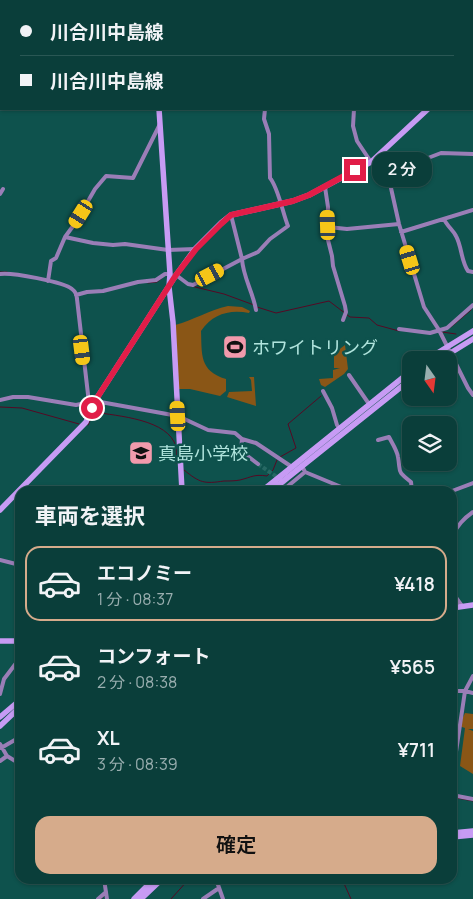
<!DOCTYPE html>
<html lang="ja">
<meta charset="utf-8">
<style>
:root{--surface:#0a3e3a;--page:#184945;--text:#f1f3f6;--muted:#99aeaf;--line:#2a5754;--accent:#d6ab8b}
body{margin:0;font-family:Manrope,"Noto Sans JP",sans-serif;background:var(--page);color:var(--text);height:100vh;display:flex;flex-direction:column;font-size:19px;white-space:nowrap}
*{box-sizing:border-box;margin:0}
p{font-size:16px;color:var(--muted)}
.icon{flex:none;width:28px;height:28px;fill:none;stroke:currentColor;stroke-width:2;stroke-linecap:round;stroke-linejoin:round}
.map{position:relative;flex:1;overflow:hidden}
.panel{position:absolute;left:15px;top:486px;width:442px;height:398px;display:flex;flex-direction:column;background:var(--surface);border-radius:15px;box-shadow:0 1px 4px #0004,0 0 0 1px var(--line)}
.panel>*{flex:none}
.guide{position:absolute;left:0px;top:0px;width:474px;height:110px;box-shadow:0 1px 4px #0004,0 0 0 1px var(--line);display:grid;align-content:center;height:110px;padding:0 20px;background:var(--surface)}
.needle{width:32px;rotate:166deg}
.buttons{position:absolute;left:402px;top:351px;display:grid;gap:10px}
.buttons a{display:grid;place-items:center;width:55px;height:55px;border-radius:10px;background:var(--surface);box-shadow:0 1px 4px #0004,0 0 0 1px var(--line);font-size:25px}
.end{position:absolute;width:22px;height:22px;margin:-11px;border:6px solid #e11d48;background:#fff;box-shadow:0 0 0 2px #fff}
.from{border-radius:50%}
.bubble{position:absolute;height:35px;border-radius:15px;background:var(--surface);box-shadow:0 1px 4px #0004,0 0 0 1px var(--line);font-size:16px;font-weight:600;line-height:35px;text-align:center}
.car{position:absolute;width:15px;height:30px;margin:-15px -8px;border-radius:6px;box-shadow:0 0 4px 1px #0007;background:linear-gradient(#f5c518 24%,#345 0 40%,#f5c518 0 76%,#345 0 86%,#f5c518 0)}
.guide b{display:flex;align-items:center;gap:18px;height:48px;font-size:19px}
.guide b+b{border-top:1px solid var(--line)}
.guide i{width:12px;height:12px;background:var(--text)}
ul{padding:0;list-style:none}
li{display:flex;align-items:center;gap:15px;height:75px;margin:0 10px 8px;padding:0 10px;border:2px solid transparent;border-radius:15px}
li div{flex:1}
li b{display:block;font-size:19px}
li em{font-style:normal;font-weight:600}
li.active{border-color:var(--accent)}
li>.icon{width:45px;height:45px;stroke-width:1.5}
h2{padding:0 20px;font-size:22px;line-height:60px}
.button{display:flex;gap:10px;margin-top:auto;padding:10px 20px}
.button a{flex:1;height:58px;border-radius:15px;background:var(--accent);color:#111;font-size:20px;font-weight:600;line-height:58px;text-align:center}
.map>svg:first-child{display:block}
.green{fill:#8a5616}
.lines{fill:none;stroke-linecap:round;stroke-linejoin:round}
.stream{stroke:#550924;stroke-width:1}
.street-tunnel{stroke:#266863;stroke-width:4;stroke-dasharray:4 2;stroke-linecap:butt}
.street{stroke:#9a7eb7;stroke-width:4}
.secondary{stroke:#c79bf4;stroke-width:5.5}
.route{stroke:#e11d48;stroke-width:6}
.labels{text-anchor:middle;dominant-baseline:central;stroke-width:5;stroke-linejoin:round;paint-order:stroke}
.poi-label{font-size:18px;fill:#b0e4dd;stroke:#0e524d;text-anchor:start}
</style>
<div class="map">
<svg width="473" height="899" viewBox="0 0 473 899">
<rect width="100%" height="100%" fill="#0e524d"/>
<path class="green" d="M228,306L242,307L250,311L249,313C230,309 212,314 201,331C202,354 199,371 226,379V391L220,396L190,389H179L175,325C194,320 209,310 228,306Z
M345,345L348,369L344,374L325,387L321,385L319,379L333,378V370L340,368H334V355H332Z
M249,377H254L256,406L227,397L229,392L252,391L251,380Z
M465,713L473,714V729H468L473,731V774L460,766L465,728L459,726Z"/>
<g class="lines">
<path class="stream" d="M451,1L455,0
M0,64H1
M0,272H7
M148,283L157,282L162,278
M191,286L224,294L254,305
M257,307L276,313L329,301L350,317L369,318L377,325L399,331
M451,327L471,310
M442,332L456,334
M0,407L22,408L79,424
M88,425L94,412C117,416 169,419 176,447C177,452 176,458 176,463
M280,457L296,448L288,424L321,396
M184,470C200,483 204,484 224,481C229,481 235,481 240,480C252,477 254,474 267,476L273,470L277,460
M452,797L473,801
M342,879L351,899
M101,899L104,896
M171,899L189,879"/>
<path class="street-tunnel" d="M258,464L290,486"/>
<path class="street" d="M458,1L462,0
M354,109L353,126L357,141L371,162L383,169L389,179L399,224L424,307L439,330L468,388L473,395
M389,179L407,174L420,167L428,158L441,153L473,154
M325,187L328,207L327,236L332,256L333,266L345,306L346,312L343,320
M0,194L3,189
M231,215L242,259L258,252L270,239L288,226C283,214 278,187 270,178L269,134L264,119L265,109
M444,219C447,226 453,230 456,236C462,247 461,261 468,271L473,272
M328,227L347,229L399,224
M401,232L473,210
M65,237L93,243L113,245L125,244L168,250L195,249
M0,274C11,272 64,282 72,289C76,292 77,295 77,299L89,403
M176,275L188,284L193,285L242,259C243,277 253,292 256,310
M48,281L51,261L56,258L65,237L76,222L95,189L106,176L133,178L160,124
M76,295L87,292L103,291L138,282L156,280L165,274H170
M399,329L430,333L447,328L473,305
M349,375L369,404
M323,391L332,408L337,425L339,428
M0,400L13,397H28L76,405L95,401L178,416L208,430L235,433L242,439L256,443L292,467
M242,439L241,451L258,464
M378,440L389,437C392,443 397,450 398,457C401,473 396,470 411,482L412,491
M302,466L305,472L351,491
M290,486L302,491
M22,488L31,491
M282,491L305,472
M402,491H414
M419,491H429
M452,491L473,483
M452,536C458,525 463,519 473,512
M0,560L20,565
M452,592L462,606
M452,691H465L473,693
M0,694L4,679L20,658
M0,744L7,756L20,764
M1,748L20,737
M0,761L7,756
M452,779L465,691L473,676
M452,795L473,799
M452,822L454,833
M104,879L107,899
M216,879L223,899
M98,899L106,892
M203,899L219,888"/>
<path class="secondary" d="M152,0V1
M472,66H473
M159,109L170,274L169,287L173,322L182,491
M426,360L473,331
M439,360L473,339
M262,491L411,371
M271,491L411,379
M0,510L86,422L95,401L176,275L195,249L221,223L231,215L293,201L309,195L371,162L428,109
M452,608L473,605
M0,641H20
M0,717L20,700
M0,726L20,707
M452,833L473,831
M452,837L473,835
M134,899L154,879
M141,899L162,879"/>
</g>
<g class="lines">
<path class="route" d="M92,408L95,401L176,275L196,249L221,224L231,215L293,201L309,195L355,170"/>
</g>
<defs>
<symbol id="stadium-square" viewBox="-11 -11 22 22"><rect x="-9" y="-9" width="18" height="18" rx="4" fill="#f29aac" stroke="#0e524d"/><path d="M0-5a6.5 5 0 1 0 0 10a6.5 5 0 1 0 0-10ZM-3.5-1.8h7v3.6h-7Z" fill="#111"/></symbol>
<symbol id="school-square" viewBox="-11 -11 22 22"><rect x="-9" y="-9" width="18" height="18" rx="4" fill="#f29aac" stroke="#0e524d"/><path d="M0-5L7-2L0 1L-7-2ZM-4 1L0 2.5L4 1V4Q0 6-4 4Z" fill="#111"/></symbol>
</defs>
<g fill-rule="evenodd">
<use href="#stadium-square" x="221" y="333" width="28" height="28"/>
<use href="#school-square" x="127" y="439" width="28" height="28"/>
</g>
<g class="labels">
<g class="poi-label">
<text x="252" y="347">ホワイトリング</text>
<text x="158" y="453">真島小学校</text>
</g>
</g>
</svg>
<div class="buttons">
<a><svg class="needle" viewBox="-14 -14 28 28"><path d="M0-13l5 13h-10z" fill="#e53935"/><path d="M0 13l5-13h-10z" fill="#99aeaf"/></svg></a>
<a><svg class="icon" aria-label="layers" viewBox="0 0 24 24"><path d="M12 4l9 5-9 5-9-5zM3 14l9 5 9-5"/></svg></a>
</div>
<i class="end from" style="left:92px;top:408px"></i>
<i class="end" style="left:355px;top:170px"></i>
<div class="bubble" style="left:372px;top:152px;width:60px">2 分</div>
<i class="car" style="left:81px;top:214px;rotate:212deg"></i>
<i class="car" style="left:328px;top:225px;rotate:358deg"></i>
<i class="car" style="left:410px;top:260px;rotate:343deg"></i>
<i class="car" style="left:210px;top:275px;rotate:62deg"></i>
<i class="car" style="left:82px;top:350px;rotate:173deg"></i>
<i class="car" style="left:178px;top:416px;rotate:357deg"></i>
<div class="guide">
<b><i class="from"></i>川合川中島線</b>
<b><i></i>川合川中島線</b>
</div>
<section class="panel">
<h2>車両を選択</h2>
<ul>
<li class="active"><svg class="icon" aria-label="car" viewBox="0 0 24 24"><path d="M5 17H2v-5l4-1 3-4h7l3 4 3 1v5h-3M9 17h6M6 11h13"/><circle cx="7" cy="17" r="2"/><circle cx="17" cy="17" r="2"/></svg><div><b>エコノミー</b><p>1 分 · 08:37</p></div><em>¥418</em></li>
<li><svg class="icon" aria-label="car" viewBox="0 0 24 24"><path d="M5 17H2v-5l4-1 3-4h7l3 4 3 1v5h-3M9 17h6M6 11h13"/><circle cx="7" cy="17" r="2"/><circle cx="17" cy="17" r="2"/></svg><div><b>コンフォート</b><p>2 分 · 08:38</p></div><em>¥565</em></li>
<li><svg class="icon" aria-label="car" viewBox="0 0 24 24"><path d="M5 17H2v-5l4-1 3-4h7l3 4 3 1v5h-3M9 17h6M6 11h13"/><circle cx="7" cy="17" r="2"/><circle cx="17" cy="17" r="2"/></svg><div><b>XL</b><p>3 分 · 08:39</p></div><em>¥711</em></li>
</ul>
<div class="button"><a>確定</a></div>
</section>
</div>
